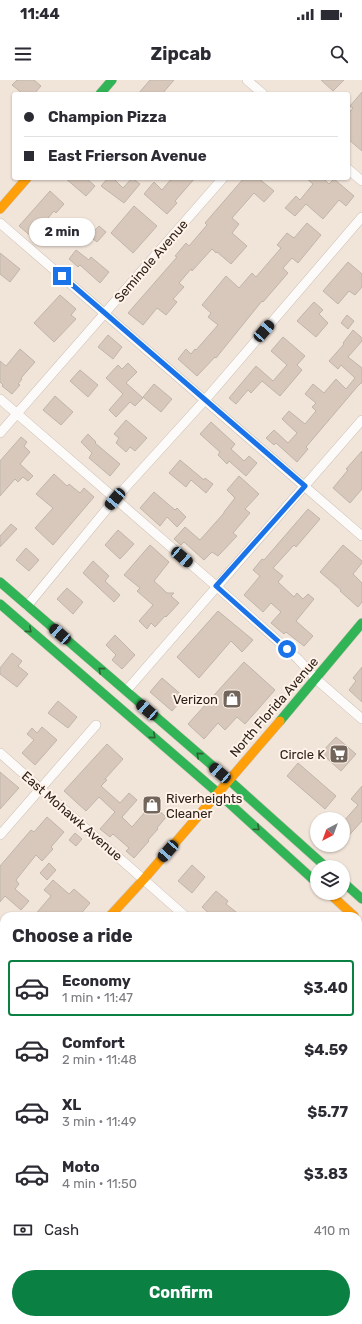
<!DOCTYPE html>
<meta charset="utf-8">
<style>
:root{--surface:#fff;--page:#f2f2f3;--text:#2b2b33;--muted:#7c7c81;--line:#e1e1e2;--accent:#0b8043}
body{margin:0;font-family:Rubik,sans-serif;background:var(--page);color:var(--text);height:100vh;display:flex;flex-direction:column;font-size:15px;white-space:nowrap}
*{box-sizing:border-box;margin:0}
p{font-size:13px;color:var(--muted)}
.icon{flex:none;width:22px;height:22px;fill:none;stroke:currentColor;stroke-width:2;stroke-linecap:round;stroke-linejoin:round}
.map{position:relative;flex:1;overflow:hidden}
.sheet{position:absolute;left:0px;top:832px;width:362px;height:412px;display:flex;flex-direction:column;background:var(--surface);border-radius:12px 12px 0 0;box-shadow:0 1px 3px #0004}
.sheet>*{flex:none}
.hud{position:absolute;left:12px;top:12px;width:338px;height:88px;border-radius:4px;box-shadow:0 1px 3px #0004;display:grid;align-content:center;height:88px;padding:0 12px;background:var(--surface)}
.needle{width:26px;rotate:221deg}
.buttons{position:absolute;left:310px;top:732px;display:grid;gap:8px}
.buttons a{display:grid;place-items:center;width:40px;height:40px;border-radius:50%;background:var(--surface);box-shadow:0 1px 3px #0004;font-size:20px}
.end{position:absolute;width:18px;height:18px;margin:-9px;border:5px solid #1a73e8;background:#fff;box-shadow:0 0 0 2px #fff}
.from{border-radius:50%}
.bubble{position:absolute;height:28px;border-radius:14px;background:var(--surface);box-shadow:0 1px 3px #0004;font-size:13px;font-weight:700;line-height:28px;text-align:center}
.car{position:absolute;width:12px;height:24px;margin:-12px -6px;border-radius:5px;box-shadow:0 0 3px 1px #0007;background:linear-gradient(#222 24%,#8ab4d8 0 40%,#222 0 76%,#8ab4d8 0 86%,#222 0)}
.hud b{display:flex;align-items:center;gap:14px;height:38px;font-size:15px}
.hud b+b{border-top:1px solid var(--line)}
.hud i{width:10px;height:10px;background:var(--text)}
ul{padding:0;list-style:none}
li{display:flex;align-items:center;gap:12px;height:56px;margin:0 8px 6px;padding:0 4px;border:2px solid transparent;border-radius:4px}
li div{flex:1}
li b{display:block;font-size:15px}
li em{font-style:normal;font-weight:700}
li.active{border-color:var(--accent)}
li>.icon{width:36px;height:36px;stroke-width:1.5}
h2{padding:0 12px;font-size:18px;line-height:48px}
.pay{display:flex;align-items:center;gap:10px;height:44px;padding:0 12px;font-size:15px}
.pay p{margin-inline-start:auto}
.primary-button{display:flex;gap:8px;margin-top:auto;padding:8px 12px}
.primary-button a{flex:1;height:46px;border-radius:24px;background:var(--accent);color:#fff;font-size:16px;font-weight:700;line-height:46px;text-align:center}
.status{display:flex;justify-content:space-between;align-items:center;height:28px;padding:0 20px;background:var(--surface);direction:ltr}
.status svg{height:11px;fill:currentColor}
header{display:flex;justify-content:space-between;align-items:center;height:52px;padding:0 12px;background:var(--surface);font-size:18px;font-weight:700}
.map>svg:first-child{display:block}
.building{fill:#d8c8bb;stroke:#c0b5ab}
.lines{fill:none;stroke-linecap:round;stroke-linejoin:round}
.street-casing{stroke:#cabfb5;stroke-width:10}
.fast-casing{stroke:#cabfb5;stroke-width:10}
.slow-casing{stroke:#cabfb5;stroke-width:10}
.street{stroke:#fdfbf9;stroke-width:9}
.fast{stroke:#30b455;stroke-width:9}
.slow{stroke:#ff9f0a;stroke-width:9}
.oneway{stroke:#2e6434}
.route{stroke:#1a73e8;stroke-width:5}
.labels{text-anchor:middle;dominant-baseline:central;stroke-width:4;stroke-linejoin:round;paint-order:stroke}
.street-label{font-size:13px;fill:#2d2219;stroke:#fff2e9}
.poi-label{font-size:13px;fill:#2d2219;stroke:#fff2e9;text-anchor:end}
</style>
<div class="status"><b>11:44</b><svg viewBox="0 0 49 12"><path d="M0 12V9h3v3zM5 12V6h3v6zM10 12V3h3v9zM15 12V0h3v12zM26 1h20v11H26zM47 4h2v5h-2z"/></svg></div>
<header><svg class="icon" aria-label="menu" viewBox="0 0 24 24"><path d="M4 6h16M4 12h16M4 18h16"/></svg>Zipcab<svg class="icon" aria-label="search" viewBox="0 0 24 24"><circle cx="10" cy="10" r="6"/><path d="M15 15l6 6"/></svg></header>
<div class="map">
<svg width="362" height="1244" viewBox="0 0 362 1244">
<rect width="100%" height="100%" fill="#f1e4d9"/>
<path class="building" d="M17,0H34L41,6L34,14H23L12,5Z
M150,0H174L162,14H138Z
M321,0H344L333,11Z
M362,12V71L348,59V34L353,28L350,26Z
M65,98H86L95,106L86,116Z
M108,98H113L123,108L132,98L140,104L124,123L101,106Z
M172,98H195L175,121L177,123L167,134L144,114L154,102L162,110Z
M244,98H258L274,111L264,122L254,113L232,138L239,144L232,153L247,166L231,184L217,172L216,173L212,169L192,191L191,189L179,203L184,207L173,219L177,222L166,235L157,228L143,245L128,233L177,177L175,176L186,163L189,166L207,145L205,143Z
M306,98H323L329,104L334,99L354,116L346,126L339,120L323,139L306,124L295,136L285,128L296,116L300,120L313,104Z
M50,111L64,124L56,133L54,131L32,157L19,146Z
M134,126L157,146L133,173L111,153Z
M307,143L321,155L298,183L292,178L283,188L288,193L263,222L262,221L216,278L215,277L197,296L178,279L186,269L191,274L195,269L196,270L218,245L208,237L211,233L202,225L226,196L239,208L252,193L256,197L281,168L277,165L287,153L294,158Z
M99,146L106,152L97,162L89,156Z
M76,170L89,180L91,177L109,192L100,203L80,185L78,187L69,179Z
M0,173L20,189L10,202L0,194Z
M348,182L362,194V207L355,215L349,211L338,224L323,211Z
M60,215L76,229L71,235L76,239L54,262L34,243Z
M314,222L323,230L319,234L328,243L316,257L297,241Z
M347,235L354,241L348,249L341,243Z
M353,250L362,258V261L348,277L362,288V303H361L357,307L306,367L308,369L297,382L276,363L274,365L266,358L274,350L288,363L297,353L282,339L289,331L305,344L316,331L312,327L316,323L305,314L313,304L324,313L336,299L346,309L355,298L341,285L338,289L329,281L344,264L343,263Z
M108,255L122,267L113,279L98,267Z
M283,257L305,276L297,285L302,290L280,316L262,301L251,313L248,310L236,324L229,318L256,286L273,301L287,285L271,271Z
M20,269L35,282L21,298L22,299L18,304L20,305L12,314L2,306L3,305L0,302V281L6,286Z
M128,283L137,292L126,303L143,318L135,326L130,322L116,337L109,330L123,314L106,298L118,285L122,289Z
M80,290L98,305L88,317L70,301Z
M154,304L172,319L161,332L143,317Z
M55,316L73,332L61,345L43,330Z
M126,340L147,358L135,371L130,367L126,372L116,363L119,358L114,354Z
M211,342L235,364L231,369L244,381L249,376L257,383L246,396L229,381L227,384L218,375L220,372L200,354Z
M88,354L96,362L95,363L120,384L110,396L89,378L92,373L81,362Z
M21,357L27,362L24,366L30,372L20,384L33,396L28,401L23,397L18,402L15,399L0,416V381Z
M362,371V409L350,423L333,408L348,390L346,389Z
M180,380L204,400L205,398L213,404L206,413L191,400L186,407L169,393Z
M54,394L67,406L69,404L80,413L84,408L94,417L53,465L35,448L53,428L36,414Z
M239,396L259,414L245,429L250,433L233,453L237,456L218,476L212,472L204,480L184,462L181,465L174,459L185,447L200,460L224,433V432L235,418L227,410Z
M154,412L175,430L177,428L186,437L177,447L167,437L160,446L140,428Z
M308,429L320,439L296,467L294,465L273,488L283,496L278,502L294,517L297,513L303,519L308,514L314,519L296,541L313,556L304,566L286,552L284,554L271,543L281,532L271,523L263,532L244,515L260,496L253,490L262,479L264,480Z
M11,444L17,449L0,467V456Z
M118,450L134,464L120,479L105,465Z
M150,465L169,482L154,501L167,513H174L171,516L179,523L166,537L165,536L155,547L151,543L147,549L139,541L153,525L137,511L140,508L124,495Z
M343,465L362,481V483L353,494L362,503V522L358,527L340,511L341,510L320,492Z
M26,468L39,480L29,491L16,480Z
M93,481L109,496L105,501L120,515L114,522L83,493Z
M67,508L83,522L73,534L57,519Z
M218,531L253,560L242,572L231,561L199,598L177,577Z
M115,555L135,575L122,589L112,580L116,575L106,565Z
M12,573L22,581L18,586L28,594L17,607L0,594V588Z
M244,582L275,610L245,644L237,637L225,650L218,643L204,659L188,644Z
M362,587V622L349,610L356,601L353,598Z
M162,598L184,617L172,631L150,612Z
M58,621L77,637L68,648L48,633Z
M42,647L57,660L35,685L22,673L34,660L27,654L32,648L37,653Z
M336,657L356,674L341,691L321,673Z
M107,664L123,679L105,699L107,700L101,706L120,723L129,713L137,720L122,737L132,747L152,724L166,737L157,748L158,749L148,760L149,761L134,778L126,771L129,768L113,754L110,757L100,749L115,732L99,717L86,731L64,711Z
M298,683L336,716L325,729L287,696Z
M0,692L19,708L0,729Z
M362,706V741L343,762V742L358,725L351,719Z
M47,737L64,752L51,767L53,769L42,781L36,775L16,800L19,804L15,809L29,821L21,830L5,816L0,822V786L31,750L34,752Z
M75,753L82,759L76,766L69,760Z
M49,783L56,790L47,800L40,793Z
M192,785L205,797L192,813L178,801Z
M53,800L69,814L74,809L90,823L79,836H34L51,816L44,810Z
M216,811L228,821L226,824L241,836H212L202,827Z"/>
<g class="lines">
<defs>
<path id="street" d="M247,0L263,14
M348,89L362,101
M0,143L362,456
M0,319L216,506L298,579L316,599L362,639
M0,353L223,98
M27,526L115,419L205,320L362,137
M126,611L362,340
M0,673L185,836
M0,755L96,645
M0,850L4,853
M358,961L362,957
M358,984L362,987
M0,1028L4,1031
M358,1163L362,1166
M0,1208L4,1212
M36,1240L40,1244
M243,1240L247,1244
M13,1244L16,1240
M115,1244L118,1240"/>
<path id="fast" d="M100,14L112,0
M0,502L229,700L326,787
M0,524L218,713L317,803
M280,641L362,543
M343,802L362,819"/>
<path id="slow" d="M0,129L27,98
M329,813L354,836
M110,836L144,799L280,641
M0,958L4,954"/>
</defs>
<use href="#street" class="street-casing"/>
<use href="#fast" class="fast-casing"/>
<use href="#slow" class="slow-casing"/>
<use href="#street" class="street"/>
<use href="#fast" class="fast"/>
<use href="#slow" class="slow"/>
</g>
<defs><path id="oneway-chevron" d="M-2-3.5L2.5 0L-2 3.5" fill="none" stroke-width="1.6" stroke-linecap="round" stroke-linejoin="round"/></defs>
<g class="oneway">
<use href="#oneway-chevron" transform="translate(29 550) rotate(41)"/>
<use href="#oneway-chevron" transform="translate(101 590) rotate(-139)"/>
<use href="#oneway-chevron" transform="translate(153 656) rotate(41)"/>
<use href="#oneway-chevron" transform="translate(199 675) rotate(-139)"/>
<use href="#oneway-chevron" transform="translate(257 748) rotate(42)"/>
</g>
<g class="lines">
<path class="route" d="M62,196L305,406L216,506L287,569"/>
</g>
<defs>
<symbol id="shop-square" viewBox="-11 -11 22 22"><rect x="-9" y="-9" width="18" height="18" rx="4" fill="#72665c" stroke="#fff2e9"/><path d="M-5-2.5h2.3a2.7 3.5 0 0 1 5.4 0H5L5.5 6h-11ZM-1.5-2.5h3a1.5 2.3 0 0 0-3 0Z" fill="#fff"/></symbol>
<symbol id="supermarket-square" viewBox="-11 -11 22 22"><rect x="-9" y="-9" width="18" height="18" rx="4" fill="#72665c" stroke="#fff2e9"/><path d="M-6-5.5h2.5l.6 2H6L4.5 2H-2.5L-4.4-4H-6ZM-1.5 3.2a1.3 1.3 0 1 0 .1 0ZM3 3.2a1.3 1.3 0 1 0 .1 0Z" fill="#fff"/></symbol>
</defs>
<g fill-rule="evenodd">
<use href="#shop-square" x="221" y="608" width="22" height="22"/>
<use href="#supermarket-square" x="328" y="663" width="22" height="22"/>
<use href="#shop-square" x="141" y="714" width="22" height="22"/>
</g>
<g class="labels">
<g class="street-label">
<text transform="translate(151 181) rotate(-49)">Seminole Avenue</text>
<text transform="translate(274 627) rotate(-49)">North Florida Avenue</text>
<text transform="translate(72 736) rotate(41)">East Mohawk Avenue</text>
</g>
<g class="poi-label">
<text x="218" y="619">Verizon</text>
<text x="325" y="674">Circle K</text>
<text x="166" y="718" text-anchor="start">Riverheights<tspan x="166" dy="15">Cleaner</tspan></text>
</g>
</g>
</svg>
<div class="buttons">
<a><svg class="needle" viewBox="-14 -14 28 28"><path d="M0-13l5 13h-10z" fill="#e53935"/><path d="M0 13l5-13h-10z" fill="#7c7c81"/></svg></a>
<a><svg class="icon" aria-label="layers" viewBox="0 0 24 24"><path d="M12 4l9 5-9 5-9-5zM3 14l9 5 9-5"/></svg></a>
</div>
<i class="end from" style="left:287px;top:569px"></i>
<i class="end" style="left:62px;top:196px"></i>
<div class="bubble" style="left:29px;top:138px;width:66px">2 min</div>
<i class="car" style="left:264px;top:251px;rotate:41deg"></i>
<i class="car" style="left:115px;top:419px;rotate:220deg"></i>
<i class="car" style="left:182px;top:477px;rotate:131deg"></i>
<i class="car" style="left:60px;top:554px;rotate:311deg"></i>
<i class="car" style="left:147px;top:630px;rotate:311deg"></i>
<i class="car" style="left:220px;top:693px;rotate:311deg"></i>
<i class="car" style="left:168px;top:771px;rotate:221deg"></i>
<div class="hud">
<b><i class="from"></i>Champion Pizza</b>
<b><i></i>East Frierson Avenue</b>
</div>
<section class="sheet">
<h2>Choose a ride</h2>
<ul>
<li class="active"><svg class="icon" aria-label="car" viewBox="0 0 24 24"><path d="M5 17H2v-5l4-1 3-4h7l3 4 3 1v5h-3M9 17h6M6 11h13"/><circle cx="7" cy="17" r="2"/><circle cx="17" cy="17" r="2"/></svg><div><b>Economy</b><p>1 min · 11:47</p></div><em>$3.40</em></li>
<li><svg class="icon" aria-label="car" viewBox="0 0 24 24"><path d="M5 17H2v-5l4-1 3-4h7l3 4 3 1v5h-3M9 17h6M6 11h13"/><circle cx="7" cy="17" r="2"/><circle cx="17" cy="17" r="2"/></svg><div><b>Comfort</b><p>2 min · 11:48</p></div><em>$4.59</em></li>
<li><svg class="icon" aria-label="car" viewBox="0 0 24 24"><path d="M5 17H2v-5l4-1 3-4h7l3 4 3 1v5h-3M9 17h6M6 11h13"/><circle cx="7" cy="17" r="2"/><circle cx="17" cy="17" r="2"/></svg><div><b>XL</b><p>3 min · 11:49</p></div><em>$5.77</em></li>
<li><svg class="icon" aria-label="car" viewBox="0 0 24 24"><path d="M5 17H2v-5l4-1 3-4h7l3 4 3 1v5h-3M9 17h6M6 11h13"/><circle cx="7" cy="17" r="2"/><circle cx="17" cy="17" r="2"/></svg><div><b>Moto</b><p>4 min · 11:50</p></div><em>$3.83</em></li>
</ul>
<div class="pay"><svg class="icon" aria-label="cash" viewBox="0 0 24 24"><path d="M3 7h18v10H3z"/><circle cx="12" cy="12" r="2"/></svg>Cash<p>410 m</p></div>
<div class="primary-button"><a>Confirm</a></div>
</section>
</div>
